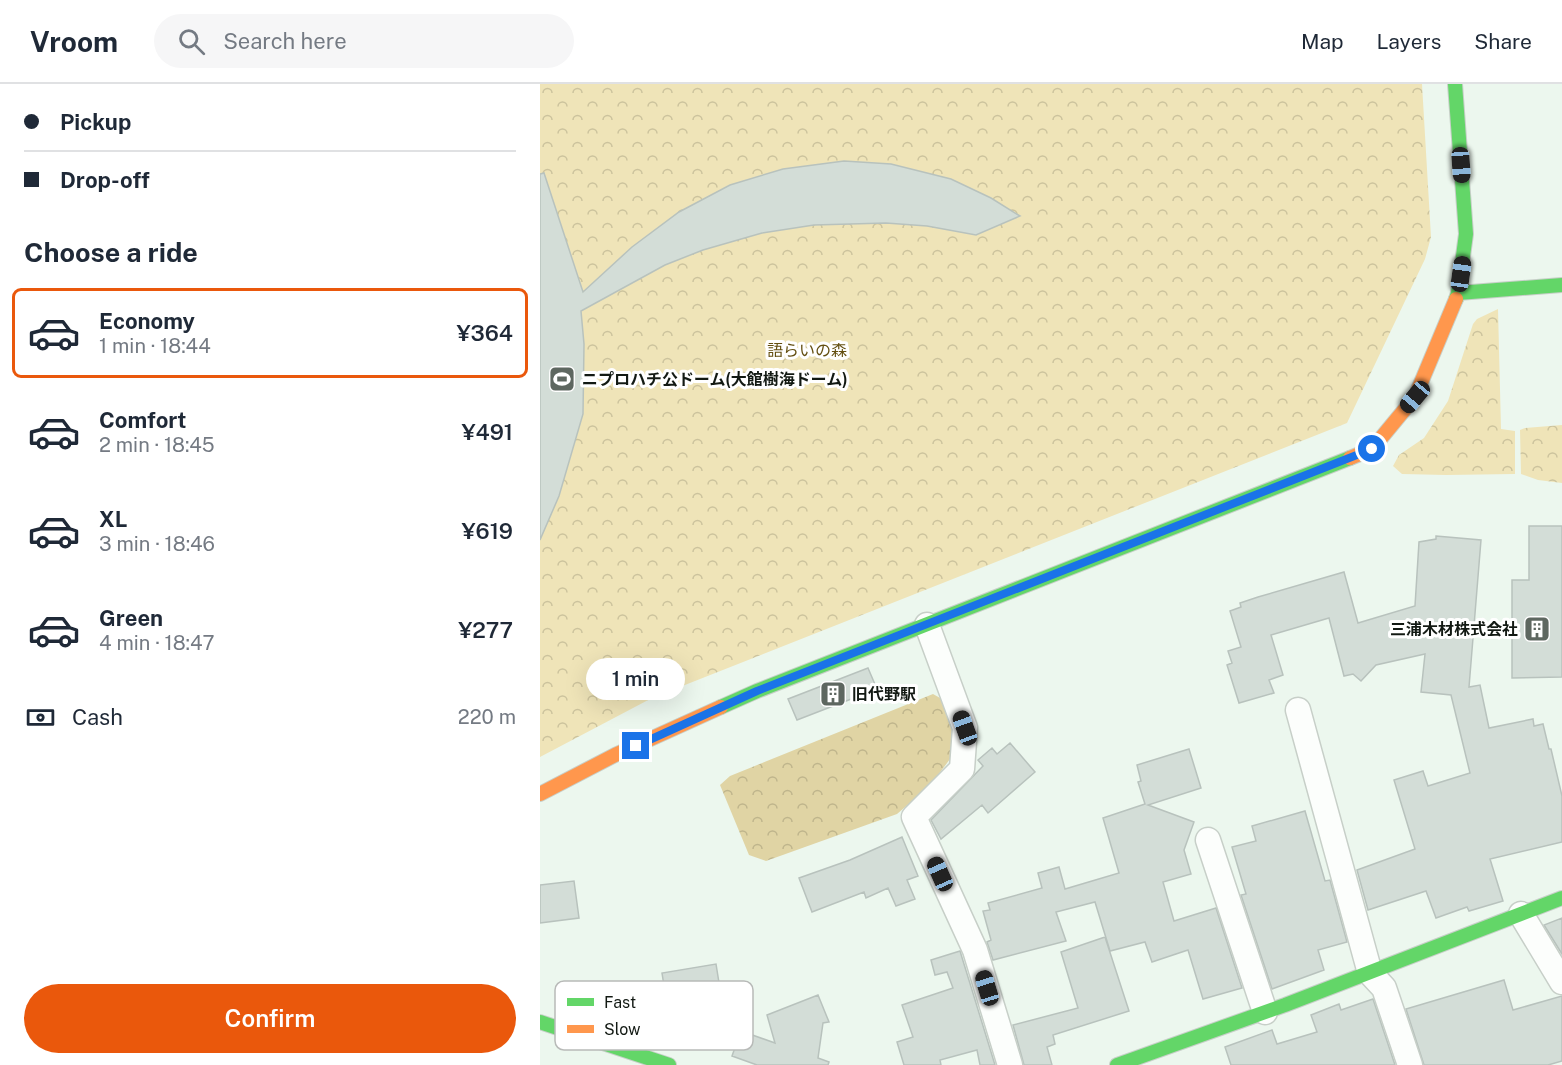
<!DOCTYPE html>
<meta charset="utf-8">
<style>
:root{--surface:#fff;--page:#f6f6f7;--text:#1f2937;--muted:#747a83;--line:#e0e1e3;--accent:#ea580c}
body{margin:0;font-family:"Public Sans","Noto Sans JP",sans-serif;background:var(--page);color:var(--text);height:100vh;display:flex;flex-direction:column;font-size:22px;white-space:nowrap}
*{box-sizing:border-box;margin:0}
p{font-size:20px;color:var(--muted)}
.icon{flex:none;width:33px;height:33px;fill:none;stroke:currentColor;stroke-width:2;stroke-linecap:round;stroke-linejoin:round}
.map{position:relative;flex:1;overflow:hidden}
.sheet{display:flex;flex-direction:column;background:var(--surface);width:540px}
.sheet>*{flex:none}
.top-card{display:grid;align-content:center;height:132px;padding:0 24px;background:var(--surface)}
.end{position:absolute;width:27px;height:27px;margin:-14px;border:8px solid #1a73e8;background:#fff;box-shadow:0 0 0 3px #fff}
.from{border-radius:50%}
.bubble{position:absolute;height:42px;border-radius:21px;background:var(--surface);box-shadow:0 6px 24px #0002;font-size:20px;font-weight:600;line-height:42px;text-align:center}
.car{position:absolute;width:18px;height:36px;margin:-18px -9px;border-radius:8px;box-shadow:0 0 4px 2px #0007;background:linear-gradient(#222 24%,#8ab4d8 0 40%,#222 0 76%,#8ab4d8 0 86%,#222 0)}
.top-card b{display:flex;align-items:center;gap:21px;height:57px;font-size:22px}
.top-card b+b{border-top:2px solid var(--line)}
.top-card i{width:15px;height:15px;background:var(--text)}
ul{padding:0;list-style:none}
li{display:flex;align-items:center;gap:18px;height:90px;margin:0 12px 9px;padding:0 12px;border:3px solid transparent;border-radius:9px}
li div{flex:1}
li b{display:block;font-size:22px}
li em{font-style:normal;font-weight:600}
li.current{border-color:var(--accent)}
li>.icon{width:54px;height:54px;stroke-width:1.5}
h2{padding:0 24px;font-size:27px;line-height:72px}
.pay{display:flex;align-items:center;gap:15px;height:66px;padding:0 24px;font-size:22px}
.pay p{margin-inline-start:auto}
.button{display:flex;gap:12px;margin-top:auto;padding:12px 24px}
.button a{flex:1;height:69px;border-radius:36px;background:var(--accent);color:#fff;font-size:24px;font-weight:600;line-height:69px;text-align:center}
header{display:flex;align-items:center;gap:36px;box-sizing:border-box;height:84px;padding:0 30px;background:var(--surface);border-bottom:2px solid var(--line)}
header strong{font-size:28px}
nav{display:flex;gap:33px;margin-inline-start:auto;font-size:21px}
.search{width:420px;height:54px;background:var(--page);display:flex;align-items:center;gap:15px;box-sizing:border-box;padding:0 21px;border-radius:33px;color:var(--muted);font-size:22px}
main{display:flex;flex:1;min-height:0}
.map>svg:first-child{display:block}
.forest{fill:url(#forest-crowns)}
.park{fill:url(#park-crowns)}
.building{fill:#d3ddd7;stroke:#b8c2bd;stroke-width:1.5}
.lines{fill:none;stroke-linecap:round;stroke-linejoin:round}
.street-casing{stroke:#c7cfc8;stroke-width:27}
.fast-casing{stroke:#c7cfc8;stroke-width:16}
.slow-casing{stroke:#c7cfc8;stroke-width:16}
.street{stroke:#fcfefc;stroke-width:24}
.fast{stroke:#63d668;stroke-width:14}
.slow{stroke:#ff974d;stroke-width:14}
.route{stroke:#1a73e8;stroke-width:8}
.labels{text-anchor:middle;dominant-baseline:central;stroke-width:6;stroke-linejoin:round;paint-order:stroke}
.park-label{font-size:16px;fill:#644f11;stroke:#fff}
.poi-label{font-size:16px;font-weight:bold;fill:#121913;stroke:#fff;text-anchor:start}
.key{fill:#fff;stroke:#b8bab8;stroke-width:1.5}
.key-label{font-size:16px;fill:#121913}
</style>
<header>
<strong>Vroom</strong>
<div class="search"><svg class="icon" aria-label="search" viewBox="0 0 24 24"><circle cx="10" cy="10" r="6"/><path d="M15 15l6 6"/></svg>Search here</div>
<nav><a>Map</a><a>Layers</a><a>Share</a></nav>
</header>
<main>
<section class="sheet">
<div class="top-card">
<b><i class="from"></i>Pickup</b>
<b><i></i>Drop-off</b>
</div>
<h2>Choose a ride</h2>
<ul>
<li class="current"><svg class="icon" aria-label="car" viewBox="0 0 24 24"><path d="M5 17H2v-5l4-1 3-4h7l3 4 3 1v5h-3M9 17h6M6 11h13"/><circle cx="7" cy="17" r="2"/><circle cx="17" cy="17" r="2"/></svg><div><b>Economy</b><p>1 min · 18:44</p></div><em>¥364</em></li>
<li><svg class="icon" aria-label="car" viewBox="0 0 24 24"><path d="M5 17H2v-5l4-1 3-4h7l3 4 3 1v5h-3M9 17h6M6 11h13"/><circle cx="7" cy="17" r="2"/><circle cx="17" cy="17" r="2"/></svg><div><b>Comfort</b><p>2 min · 18:45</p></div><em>¥491</em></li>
<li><svg class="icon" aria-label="car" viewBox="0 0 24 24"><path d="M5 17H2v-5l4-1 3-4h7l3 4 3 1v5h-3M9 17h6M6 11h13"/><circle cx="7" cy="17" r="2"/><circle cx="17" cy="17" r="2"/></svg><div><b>XL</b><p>3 min · 18:46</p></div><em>¥619</em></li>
<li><svg class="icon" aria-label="car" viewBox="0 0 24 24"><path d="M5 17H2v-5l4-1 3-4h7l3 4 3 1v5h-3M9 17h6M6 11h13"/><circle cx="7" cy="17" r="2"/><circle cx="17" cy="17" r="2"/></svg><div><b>Green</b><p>4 min · 18:47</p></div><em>¥277</em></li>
</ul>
<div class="pay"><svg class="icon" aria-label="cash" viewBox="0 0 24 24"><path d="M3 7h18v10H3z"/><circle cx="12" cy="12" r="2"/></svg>Cash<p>220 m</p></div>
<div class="button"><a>Confirm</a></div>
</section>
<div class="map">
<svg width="1022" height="981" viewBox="0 0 1022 981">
<defs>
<pattern id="forest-crowns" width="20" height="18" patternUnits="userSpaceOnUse" patternTransform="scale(1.5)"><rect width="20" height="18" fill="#e0d4a4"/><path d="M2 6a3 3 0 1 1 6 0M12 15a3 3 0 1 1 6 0" fill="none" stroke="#bfb58c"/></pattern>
<pattern id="park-crowns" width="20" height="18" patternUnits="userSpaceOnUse" patternTransform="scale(1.5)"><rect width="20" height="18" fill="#efe4b8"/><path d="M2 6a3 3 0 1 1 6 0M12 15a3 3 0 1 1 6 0" fill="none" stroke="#ccc39d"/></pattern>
</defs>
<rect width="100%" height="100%" fill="#ecf7ee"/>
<path class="forest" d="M393,610L409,619L415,645L410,675L390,702L357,730L226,777L209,771L180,701L190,692Z"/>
<path class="park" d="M0,0H882L891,153L885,175L807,339L112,614L0,673Z
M958,225L961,345L975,347V390L906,391L862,390L853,382L859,371L884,354L908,317L933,240L937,235Z
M1022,341V399L998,396L981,390L980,346L985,344Z"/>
<path class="building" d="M304,77L351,80L411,95L451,114L480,132L436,151L387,142L346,139L274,141L222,149L163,166L125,181L41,227L44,260L43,330L19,412L0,456V90L4,89L43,208L92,163L139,128L190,101L243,85Z
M989,442H1022V593L972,594V496H989Z
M896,452L941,456L929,603L940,601L949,644L993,635L994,642L1003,640L1009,665H1011L1022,712V758L950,775L963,817L929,827L927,823L896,834L886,807L828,826L817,786L875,765L854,696L883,687L888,702L930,689L911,611L881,608L885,570L836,581L821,597L813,590L804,592L789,534L731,551L743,591L729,596L734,609L699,619L687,581L692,579L688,567L701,563L690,527L701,523L700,519L718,513L804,488L818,539L875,522L879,458L896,455Z
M328,584L337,605L257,636L248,615Z
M470,659L495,688L448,729L442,721L401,755L391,736L443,682L438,676L452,664L457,670Z
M649,665L661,704L608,721L654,738L644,766L651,790L623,798L634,837L676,824L702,904L663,915L648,866L612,878L605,858L570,867L555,818L516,828L526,857L453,876L447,858L451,856L443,827L450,826L448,819L502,804L498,789L519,783L525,805L579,789L563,734L605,720L598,698L601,697L597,681Z
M765,727L785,797L790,796L807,858L778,866L784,886L732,905L701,811L706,810L692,763L716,757L712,742Z
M362,753L378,792L367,796L375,815L356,822L348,804L326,814L324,808L272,828L259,794L310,776Z
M34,797L39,834L0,839V801Z
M1022,834V870L1004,841Z
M565,853L589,927L513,951L515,960L507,963L512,981H484L473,941L538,924L521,868Z
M420,867L455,981H440L437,966L400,976L401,981H364L357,958L373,953L362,921L413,904L407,888L395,891L391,876Z
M176,880L184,930L130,939L122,889Z
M964,896L973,926L1022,912V977L1008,981H884L866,925Z
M278,911L289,938L283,939L278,974L289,978L288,981H217L192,972L201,947L235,959L227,931Z
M833,915L855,981H691L685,963L732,946L737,960L777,948L771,931L799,920L801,926Z"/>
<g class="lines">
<defs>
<path id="street" d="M387,541L425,644L422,685L374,733L435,866L470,981
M758,626L830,889L844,904L870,981
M668,756L725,928
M981,830L1022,898"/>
<path id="fast" d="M915,0L926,150L918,209L916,215
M918,209L1022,201
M181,623L217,607L810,374
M0,938L129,981
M577,981L745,921L1022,814"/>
<path id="slow" d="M810,374L832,365L875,313L916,215
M0,710L75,671L181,623"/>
</defs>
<use href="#street" class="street-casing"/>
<use href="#fast" class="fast-casing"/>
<use href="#slow" class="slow-casing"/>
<use href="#street" class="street"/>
<use href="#fast" class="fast"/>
<use href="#slow" class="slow"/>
</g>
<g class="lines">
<path class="route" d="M96,662L217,607L832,365"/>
</g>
<defs>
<symbol id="stadium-square" viewBox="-11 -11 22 22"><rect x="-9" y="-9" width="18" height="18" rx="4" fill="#5e6760" stroke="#fff"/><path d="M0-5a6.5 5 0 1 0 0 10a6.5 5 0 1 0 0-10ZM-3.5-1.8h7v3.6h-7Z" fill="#fff"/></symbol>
<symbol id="building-square" viewBox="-11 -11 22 22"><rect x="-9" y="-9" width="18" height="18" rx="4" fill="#5e6760" stroke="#fff"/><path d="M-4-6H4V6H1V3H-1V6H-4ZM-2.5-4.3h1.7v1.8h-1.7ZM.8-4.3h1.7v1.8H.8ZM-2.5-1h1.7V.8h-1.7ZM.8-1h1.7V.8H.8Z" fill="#fff"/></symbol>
</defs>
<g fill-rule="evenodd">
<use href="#stadium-square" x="7" y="280" width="30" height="30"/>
<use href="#building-square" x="982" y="530" width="30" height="30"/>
<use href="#building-square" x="278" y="595" width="30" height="30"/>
</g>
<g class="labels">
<g class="park-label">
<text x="267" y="266">語らいの森</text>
</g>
<g class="poi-label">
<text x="42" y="295">ニプロハチ公ドーム(大館樹海ドーム)</text>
<text x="978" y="545" text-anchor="end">三浦木材株式会社</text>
<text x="312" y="610">旧代野駅</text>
</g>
</g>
<rect x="15" y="897" width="198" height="69" rx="9" class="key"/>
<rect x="27" y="914" width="27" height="8" fill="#63d668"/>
<rect x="27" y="941" width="27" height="8" fill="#ff974d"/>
<g class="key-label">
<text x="64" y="924">Fast</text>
<text x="64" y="951">Slow</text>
</g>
</svg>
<i class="end from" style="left:832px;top:365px"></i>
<i class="end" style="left:96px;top:662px"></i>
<div class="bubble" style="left:46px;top:574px;width:99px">1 min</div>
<i class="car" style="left:921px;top:81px;rotate:176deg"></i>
<i class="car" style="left:921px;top:190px;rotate:8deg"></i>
<i class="car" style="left:875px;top:313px;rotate:220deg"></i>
<i class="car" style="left:425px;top:644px;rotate:340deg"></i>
<i class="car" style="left:400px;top:790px;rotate:336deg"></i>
<i class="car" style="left:447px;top:904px;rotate:343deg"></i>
</div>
</main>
